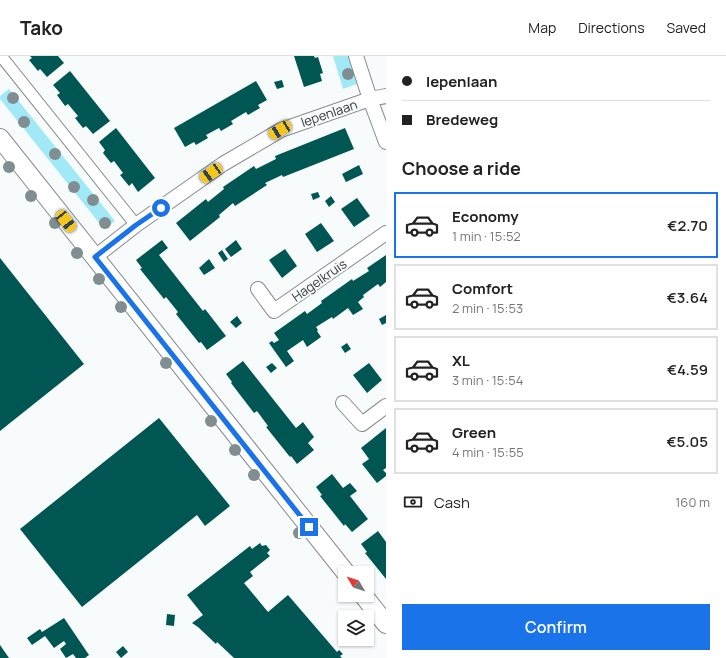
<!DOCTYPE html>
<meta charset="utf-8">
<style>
:root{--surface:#fff;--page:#f6f6f6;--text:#222;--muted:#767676;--line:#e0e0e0;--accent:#1a73e8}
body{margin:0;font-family:Manrope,sans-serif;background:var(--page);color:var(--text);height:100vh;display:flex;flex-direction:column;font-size:15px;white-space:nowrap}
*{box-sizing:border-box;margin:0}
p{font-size:13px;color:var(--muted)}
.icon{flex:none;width:22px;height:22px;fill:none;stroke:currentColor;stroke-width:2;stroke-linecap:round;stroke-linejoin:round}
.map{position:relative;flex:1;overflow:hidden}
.drawer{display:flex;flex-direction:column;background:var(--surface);width:340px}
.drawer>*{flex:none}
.banner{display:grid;align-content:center;height:88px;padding:0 16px;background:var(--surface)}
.needle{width:26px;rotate:309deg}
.fabs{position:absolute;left:338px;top:510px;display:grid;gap:8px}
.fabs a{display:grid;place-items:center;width:36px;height:36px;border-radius:0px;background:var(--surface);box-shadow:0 1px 3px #0004;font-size:20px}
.end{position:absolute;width:18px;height:18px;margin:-9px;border:5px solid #1a73e8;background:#fff;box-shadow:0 0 0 2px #fff}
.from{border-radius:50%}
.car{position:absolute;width:12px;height:24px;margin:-12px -6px;border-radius:5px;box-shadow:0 0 3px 1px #0007;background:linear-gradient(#f5c518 24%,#345 0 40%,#f5c518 0 76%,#345 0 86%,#f5c518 0)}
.banner b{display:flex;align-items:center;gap:14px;height:38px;font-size:15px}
.banner b+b{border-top:1px solid var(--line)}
.banner i{width:10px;height:10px;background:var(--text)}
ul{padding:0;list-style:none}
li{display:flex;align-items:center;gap:12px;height:66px;margin:0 8px 6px;padding:0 8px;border:2px solid var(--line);border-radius:0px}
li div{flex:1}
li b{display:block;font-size:15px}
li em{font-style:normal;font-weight:600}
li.current{border-color:var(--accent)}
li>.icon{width:36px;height:36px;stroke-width:1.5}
h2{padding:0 16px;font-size:18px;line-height:48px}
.pay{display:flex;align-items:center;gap:10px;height:44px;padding:0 16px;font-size:15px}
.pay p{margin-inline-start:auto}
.action{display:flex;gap:8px;margin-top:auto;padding:8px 16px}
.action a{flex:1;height:46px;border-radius:0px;background:var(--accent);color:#fff;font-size:16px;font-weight:600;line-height:46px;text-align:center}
header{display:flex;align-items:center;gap:24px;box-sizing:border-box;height:56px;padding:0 20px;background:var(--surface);border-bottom:1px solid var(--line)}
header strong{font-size:19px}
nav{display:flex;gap:22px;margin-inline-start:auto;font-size:14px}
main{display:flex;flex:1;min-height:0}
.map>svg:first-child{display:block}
.green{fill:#a2e9f8}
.building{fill:#005652}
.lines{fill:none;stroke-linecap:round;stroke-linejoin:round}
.pedestrian-casing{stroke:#888b8c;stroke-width:13}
.minor-casing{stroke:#888b8c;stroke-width:16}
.tertiary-casing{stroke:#888b8c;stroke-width:20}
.pedestrian{stroke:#fff;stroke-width:11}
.minor{stroke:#fff;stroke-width:14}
.tertiary{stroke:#fff;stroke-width:18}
.tree{fill:#808e91}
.route{stroke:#1a73e8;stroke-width:5}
.labels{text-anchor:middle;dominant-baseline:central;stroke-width:4;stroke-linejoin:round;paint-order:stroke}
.street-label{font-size:13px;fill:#373939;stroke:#f7fbfc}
</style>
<header>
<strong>Tako</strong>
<nav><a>Map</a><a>Directions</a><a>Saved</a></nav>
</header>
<main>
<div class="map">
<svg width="386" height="602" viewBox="0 0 386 602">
<rect width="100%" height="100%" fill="#f7fbfc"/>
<path class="green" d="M333,0H348L357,28L343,33Z
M9,33L115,165L104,173L0,43V40Z"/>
<path class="building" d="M30,0H58L64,7L47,21L40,13L38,15L29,4L32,2Z
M294,0H314L315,2L318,1L323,17L320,18L322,25L304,31Z
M70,15L110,65L93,78L86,70L83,72L75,62L78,60L68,48L65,50L57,39L60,37L53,29Z
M282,24L284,31L277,33L274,26Z
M256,25L267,44L258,49L260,52L248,59L246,56L231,65L233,68L221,75L219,72L206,79L208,82L196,89L194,86L185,91L174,72Z
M116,72L155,122L138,136L132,127L129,130L120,119L123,117L114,105L111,107L103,97L105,94L99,86Z
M345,72L354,93L283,121L282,119L265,127L267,129L235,150L233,147L219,159L220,161L190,185L176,167L206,143L208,146L224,133L223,131L254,110L256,113L276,103L275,100Z
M359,109L363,118L346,126L342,118Z
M318,136L320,141L313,144L311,138Z
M331,140L335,146L329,151L325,145Z
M357,142L370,160L354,171L341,153Z
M321,167L334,185L317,196L305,178Z
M162,184L168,192L159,199L203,255L205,253L226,280L207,294L201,286L199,287L176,258L178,256L166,241L164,243L140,213L142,212L136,204Z
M236,184L242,193L231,201L225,193Z
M285,193L297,210L282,222L269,204Z
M222,194L228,203L224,206L218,197Z
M386,199V226L380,231L378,228L363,239L364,241L358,246L363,253L353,259L348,252L333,263L332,261L316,271L318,274L317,275L321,281L307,291L303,284L287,295L294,305L286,311L269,287L272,285L274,287L279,284L274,277L305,255L307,258L322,247L321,245L352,223L353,225L369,215L367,212Z
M0,202L84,308L0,375Z
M209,203L215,212L204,219L199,212Z
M386,259V267L382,269L379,263Z
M237,260L242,267L236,272L230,266Z
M347,287L351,293L345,297L341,291Z
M243,305L296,372L303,366L314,381L308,387L314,394L297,408L291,400L290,401L266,371L268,370L257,355L254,357L231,327L232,326L226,318Z
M272,307L277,312L271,317L266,311Z
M369,307L382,324L367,337L353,319Z
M159,362L230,450L205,470L197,459L82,551L20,473Z
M386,372V412L383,414L386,417V420L377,427L362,408L369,403L361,392Z
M332,418L343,432L350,427L357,435L350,440L368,463L352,476L345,468L344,470L320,440L322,439L316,431Z
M378,475L386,486V523L365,497L367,496L361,488Z
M260,487L262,490L266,489L270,494L267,497L270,500L250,516L253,520L244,527L268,556L288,539L337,596L339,594L343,598L340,600L342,602H234L217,586L216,588L198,571L192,567L203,559L187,539L250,490L252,493Z
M167,558L175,559L174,570L166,569Z
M64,562L89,599L85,602H76L73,598L66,602L60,593L66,588L64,585L54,592L45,580L32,589L27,582L40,573L42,576Z
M0,589L9,602H0Z
M123,590L128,596L121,602L116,596Z"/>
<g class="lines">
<defs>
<path id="pedestrian" d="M1,0L136,169"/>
<path id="minor" d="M356,0L370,43L386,86
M95,201L136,169L223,108L281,74L370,43L386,40
M258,233L274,255L386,177
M343,347L362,368L386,350"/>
<path id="tertiary" d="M0,82L346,517
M363,539L386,568"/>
</defs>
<use href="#pedestrian" class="pedestrian-casing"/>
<use href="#minor" class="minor-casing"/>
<use href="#tertiary" class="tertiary-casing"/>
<use href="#pedestrian" class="pedestrian"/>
<use href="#minor" class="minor"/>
<use href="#tertiary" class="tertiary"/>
</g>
<g class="tree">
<circle cx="348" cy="18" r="6"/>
<circle cx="13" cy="42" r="6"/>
<circle cx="24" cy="66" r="6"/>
<circle cx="55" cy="98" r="6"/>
<circle cx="9" cy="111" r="6"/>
<circle cx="74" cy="131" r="6"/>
<circle cx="31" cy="140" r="6"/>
<circle cx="93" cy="144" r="6"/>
<circle cx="55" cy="167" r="6"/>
<circle cx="105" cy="167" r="6"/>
<circle cx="77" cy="197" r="6"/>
<circle cx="99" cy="223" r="6"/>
<circle cx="121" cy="251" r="6"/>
<circle cx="166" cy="307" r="6"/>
<circle cx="211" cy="365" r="6"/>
<circle cx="235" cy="394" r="6"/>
<circle cx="254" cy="419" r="6"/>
<circle cx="299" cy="477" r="6"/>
</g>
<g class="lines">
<path class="route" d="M161,152L136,169L95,201L309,471"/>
</g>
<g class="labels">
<g class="street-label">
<text transform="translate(329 57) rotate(-19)">Iepenlaan</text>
<text transform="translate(319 224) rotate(-35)">Hagelkruis</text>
</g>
</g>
</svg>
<div class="fabs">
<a><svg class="needle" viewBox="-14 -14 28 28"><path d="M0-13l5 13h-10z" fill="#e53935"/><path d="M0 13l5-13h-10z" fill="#767676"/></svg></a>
<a><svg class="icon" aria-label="layers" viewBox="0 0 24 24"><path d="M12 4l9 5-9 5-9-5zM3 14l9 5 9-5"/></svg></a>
</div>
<i class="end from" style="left:161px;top:152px"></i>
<i class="end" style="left:309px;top:471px"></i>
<i class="car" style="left:280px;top:74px;rotate:239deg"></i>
<i class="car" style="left:211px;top:117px;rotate:235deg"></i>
<i class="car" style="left:66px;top:165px;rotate:142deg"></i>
</div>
<section class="drawer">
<div class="banner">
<b><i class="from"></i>Iepenlaan</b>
<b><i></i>Bredeweg</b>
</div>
<h2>Choose a ride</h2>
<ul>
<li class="current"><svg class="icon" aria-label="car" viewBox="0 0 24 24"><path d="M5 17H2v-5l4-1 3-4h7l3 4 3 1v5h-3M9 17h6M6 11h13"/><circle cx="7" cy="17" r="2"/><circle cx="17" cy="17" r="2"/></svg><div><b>Economy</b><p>1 min · 15:52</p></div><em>€2.70</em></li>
<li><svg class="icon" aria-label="car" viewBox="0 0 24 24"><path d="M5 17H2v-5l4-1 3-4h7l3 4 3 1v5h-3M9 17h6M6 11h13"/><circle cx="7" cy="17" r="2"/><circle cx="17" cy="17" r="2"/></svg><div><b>Comfort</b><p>2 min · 15:53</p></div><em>€3.64</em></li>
<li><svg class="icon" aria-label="car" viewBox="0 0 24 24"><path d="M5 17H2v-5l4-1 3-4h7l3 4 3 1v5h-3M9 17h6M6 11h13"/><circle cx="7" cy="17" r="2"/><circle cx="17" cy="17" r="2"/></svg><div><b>XL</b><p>3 min · 15:54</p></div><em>€4.59</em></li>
<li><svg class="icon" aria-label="car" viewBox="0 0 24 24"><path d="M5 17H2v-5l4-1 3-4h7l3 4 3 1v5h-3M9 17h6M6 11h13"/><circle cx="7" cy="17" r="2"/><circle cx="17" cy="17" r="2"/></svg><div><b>Green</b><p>4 min · 15:55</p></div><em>€5.05</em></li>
</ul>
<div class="pay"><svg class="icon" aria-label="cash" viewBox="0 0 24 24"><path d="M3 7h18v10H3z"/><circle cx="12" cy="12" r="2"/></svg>Cash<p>160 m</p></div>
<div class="action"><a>Confirm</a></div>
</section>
</main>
